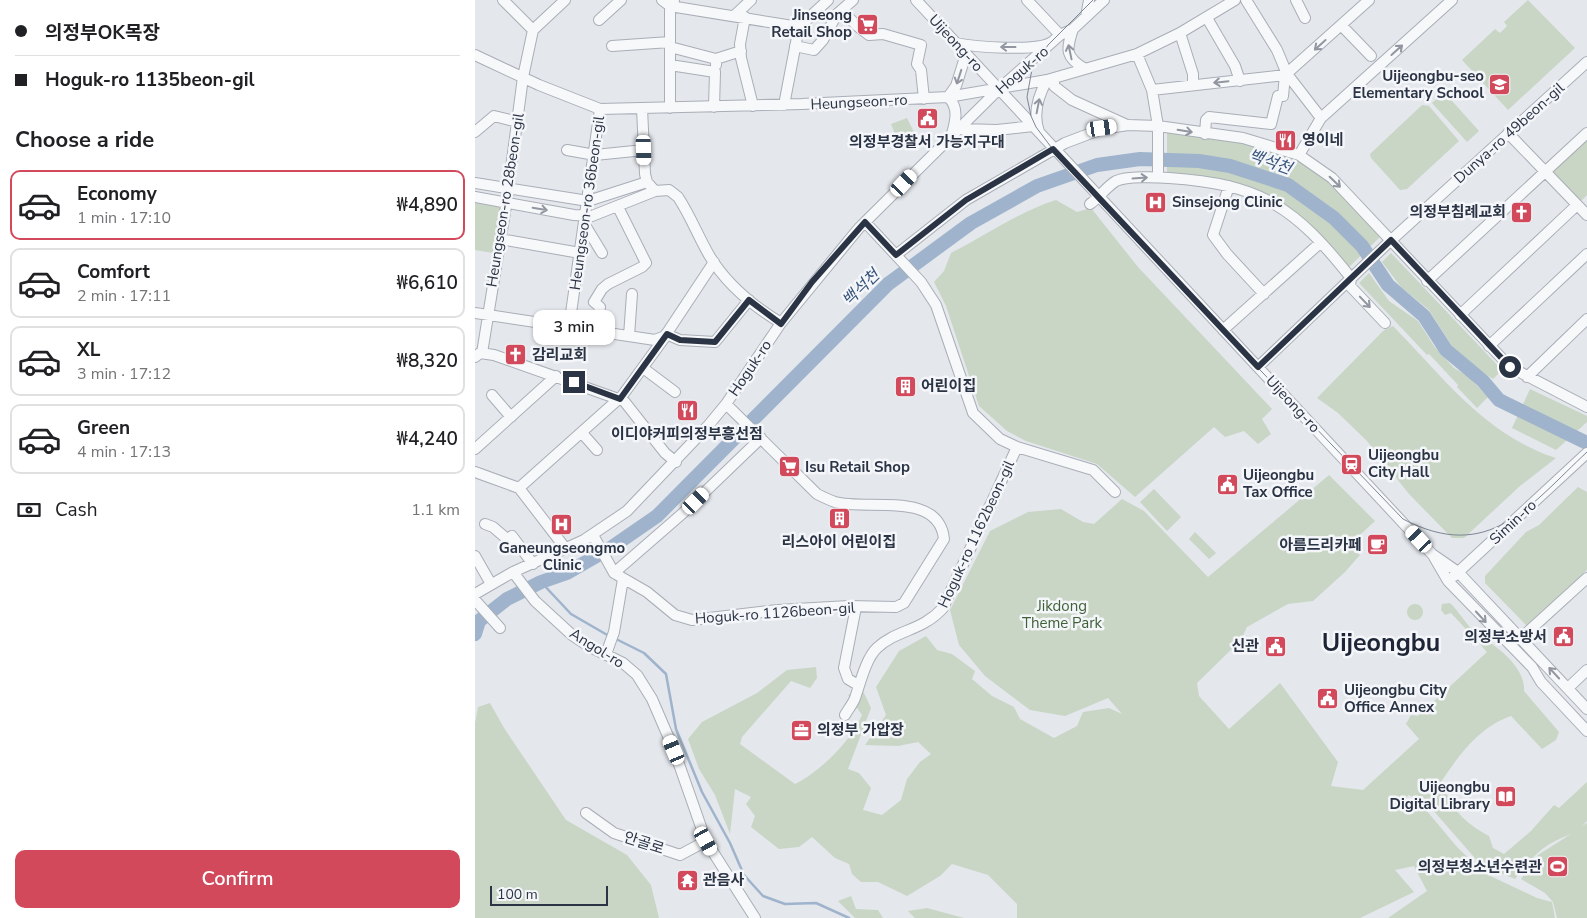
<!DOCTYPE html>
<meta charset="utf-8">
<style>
:root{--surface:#fff;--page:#f6f6f6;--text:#202124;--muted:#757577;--line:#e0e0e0;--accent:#d1495b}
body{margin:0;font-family:"Nunito Sans","Noto Sans KR",sans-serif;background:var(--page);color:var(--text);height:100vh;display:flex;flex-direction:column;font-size:19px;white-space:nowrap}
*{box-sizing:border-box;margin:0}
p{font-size:16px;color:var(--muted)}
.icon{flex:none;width:28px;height:28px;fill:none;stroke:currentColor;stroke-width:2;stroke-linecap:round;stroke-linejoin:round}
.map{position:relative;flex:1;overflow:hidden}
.side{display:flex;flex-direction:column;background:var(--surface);width:475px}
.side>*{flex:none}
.banner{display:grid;align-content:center;height:110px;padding:0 15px;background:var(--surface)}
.scale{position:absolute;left:15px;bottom:12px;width:118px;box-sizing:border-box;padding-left:5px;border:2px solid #2b3445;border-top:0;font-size:14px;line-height:18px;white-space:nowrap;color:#2b3445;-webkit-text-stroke:4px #f4f6f9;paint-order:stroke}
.end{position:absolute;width:22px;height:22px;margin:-11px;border:6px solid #2b3445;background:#fff;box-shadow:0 0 0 2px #fff}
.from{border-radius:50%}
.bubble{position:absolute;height:35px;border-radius:10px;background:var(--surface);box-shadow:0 1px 4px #0004;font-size:16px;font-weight:600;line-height:35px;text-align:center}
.car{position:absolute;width:15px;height:30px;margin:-15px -8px;border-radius:6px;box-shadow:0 0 4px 1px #0007;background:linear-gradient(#fff 24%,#345 0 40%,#fff 0 76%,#345 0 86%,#fff 0)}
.banner b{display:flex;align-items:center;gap:18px;height:48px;font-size:19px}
.banner b+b{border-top:1px solid var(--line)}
.banner i{width:12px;height:12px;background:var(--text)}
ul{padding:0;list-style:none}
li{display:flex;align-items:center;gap:15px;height:70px;margin:0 10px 8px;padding:0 5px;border:2px solid var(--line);border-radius:10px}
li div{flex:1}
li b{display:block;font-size:19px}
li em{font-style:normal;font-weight:600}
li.selected{border-color:var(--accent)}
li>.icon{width:45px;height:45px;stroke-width:1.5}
h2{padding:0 15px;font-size:22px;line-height:60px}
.pay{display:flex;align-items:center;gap:12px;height:55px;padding:0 15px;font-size:19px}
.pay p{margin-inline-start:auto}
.cta{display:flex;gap:10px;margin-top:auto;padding:10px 15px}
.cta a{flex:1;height:58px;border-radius:10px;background:var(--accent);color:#fff;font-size:20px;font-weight:600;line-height:58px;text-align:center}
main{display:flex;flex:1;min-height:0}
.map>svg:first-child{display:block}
.green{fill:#c9d6c5}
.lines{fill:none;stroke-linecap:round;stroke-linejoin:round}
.stream{stroke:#9fb4cc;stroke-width:2.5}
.river{stroke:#9fb4cc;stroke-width:14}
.minor-casing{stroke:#a9aeb7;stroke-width:12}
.minor{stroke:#f7f8fa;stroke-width:10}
.tram{stroke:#7d8696;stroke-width:1}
.oneway{stroke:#9196a0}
.route{stroke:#2b3445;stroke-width:6}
.labels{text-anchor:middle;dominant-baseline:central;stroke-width:5;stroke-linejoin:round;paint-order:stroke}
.poi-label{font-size:15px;font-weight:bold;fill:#2b3445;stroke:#f4f6f9;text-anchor:start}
.street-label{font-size:15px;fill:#2b3445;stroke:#f4f6f9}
.park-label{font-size:15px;fill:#3f6138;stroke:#f4f6f9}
.water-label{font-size:16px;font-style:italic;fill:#34527a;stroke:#f4f6f9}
.town-label{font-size:25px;font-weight:bold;fill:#1d2536;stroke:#f4f6f9}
</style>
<main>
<section class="side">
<div class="banner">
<b><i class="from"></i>의정부OK목장</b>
<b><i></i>Hoguk-ro 1135beon-gil</b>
</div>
<h2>Choose a ride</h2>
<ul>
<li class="selected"><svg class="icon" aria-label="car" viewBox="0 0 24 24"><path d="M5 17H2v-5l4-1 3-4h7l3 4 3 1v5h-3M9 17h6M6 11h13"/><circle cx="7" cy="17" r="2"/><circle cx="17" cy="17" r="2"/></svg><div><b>Economy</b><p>1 min · 17:10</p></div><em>₩4,890</em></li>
<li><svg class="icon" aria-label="car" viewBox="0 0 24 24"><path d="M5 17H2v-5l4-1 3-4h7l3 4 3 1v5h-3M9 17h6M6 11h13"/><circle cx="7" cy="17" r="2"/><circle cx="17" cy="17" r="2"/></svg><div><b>Comfort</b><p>2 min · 17:11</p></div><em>₩6,610</em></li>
<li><svg class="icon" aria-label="car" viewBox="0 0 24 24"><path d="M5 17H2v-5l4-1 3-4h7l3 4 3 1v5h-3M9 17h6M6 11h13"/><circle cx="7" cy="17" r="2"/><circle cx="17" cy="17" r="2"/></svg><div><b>XL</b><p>3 min · 17:12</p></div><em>₩8,320</em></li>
<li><svg class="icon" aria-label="car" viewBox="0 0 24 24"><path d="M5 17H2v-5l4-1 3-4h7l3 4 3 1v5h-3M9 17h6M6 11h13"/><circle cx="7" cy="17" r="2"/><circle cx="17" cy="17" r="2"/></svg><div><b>Green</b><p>4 min · 17:13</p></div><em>₩4,240</em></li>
</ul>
<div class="pay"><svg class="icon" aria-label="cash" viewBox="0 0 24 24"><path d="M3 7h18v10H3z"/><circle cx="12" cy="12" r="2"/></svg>Cash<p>1.1 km</p></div>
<div class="cta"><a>Confirm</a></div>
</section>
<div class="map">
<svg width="1112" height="918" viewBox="0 0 1112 918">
<rect width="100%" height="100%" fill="#e4e7ec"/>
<path class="green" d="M1053,0L1100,48L1033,110L987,60L1020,29L1025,33L1032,26L1029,22Z
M969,92L1004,131L992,142L957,103Z
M947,105L954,106L984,141L932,189L925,190L896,158L895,154Z
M432,118L442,138L425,147L416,124Z
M692,130C743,138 814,143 853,181C872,198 888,219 905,237L873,268C855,249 838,229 819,212C784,182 736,177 692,175Z
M1112,137V195L1102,205L1070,171Z
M0,197L29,202L18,253L0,250Z
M581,200L602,212L616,208L663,267L797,409L787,419L796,434L783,444L769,431L750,437L739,427L660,497L622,464L551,441L532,431L504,406L471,306L459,282L469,271L476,253C511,235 543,212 581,200Z
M916,253L1027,370L1018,379L990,361L978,348L954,310L926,287L907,262Z
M894,273L914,301L943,321L959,346L979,368L993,376L1013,397L1002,408L982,387L983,385L954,354L952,355L884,283Z
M918,326C968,377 1010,435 1081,458L1045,486L989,538H977L934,494L892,441L863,413L842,398L909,330Z
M1055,389L1112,416V422L1081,450L1037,428Z
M854,475L900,521L875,544L885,555L870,572L838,601L813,604L772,627L766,640L722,683L724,696L754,729L805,683L863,762L856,786L888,790L944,739L931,724L936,715L943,716L1012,652L976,613L970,615L966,610L967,604L975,603C984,611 996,632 1006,637C1022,646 1051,668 1049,691L1084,732L1081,740L1067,749L1036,716C1004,727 984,755 966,782C979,811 987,821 1014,836L1018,848L1029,854L1056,831L1079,805L1084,808L1112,782V821L1107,826L1112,823V918H1082L1078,902L1070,893L1046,879L1063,855L1096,834C1069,844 1057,856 1040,879L1006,865L950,801L933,795L931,800L946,804L982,847L1009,873L1062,898L1077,902L1080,918H913L952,891L939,866L920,870L939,892L885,918H542V904L513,875L477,864L465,876L432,896L403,882H386L377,874L374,864L360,858L337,837L324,847L304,849L276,827L280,816L271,804L276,797L260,789L255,834L240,795L224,769L213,739L227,722L282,693L312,670L341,667L342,678L335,688L316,681L267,737L265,744L320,784C346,771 376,741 387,715L373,695L388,691L396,708L373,769L384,773L396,788L388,810L407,815L426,800L432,779L445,762L456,754L443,742L423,746L390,745L411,715L401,687L424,651L451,636L462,650L477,654L500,671L497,679L517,696L539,707L545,719L579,738L602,726L608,712L634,708L647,714L633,698L590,716L555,710L510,676L484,645L475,610L515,531L553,512L586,509L608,522L619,524L647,499L669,511L733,577Z
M1103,487L1112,492V570L1052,626L1010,583V576L1051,532L1064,525Z
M679,489L706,517L692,531L665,502Z
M720,532L741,553L734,559L714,539Z
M932 612a8 8 0 1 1 16 0a8 8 0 1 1-16 0Z
M15,703L29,728L91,820L152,855L176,885L184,918H0V723L3,707Z
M376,896L381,909L403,910L408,918H380L363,901Z
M452,908L489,918H440L433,911Z"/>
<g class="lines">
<path class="stream" d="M66,582L96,614L134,636
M139,638L169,653L191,674L201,729L227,792L255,843L269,875L288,896L310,904L341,903L374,918"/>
<path class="river" d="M0,634L4,621L32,599L66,582L92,573L137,547L182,516L413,284L496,223L562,186L622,165L665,159L724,161L755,166L813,185L859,218L887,246L913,285L949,316L971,350L1008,381L1024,400L1112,443"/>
<defs>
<path id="minor" d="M28,0L58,30
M187,0L195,6L324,27
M441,0L957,554L983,572L1112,709
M552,0L585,35
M771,0L802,50L812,74L846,118
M821,0L830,18
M367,10L381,25L394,35L408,34L446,45L442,64L446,70L449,99
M259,16L276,0
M270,17L265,44L266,58L278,106
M611,17L614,0
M732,18L760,66L765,81
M124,20L146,0
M867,26L896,56
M598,29C591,50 590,57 610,69
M705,33L718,74V85
M481,43C499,47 562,52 577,42
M137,46L195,42
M320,46L339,50L348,40L362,14L378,0
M195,47L241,59
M662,54L677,90L683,126V177
M0,55L64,85L125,109L327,104L473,97L572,80L662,54L705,33L760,0
M195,65L240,72L239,107
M241,65V59L266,51
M579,79V86L597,100L652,125
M677,90L810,75L894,0
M309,105L324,27L353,0
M167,108L170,174L172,182L180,191L194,190L203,197C215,215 223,236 234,255C251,284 278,306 306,323
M195,108V6L199,1
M485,129L522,130L558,126
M0,132L19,116L43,122
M564,132C558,115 563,96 572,80
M1033,133L1112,215
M730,134L731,120L734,117L796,124L803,96H808L810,75
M476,137C480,123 485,108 473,97L481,86L491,54
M92,150L120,155L169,150
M824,155L846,118L977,0
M0,183L113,201L172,182
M754,186L738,235L752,254L789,294
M0,197L99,215L117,216L180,191
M615,204C625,197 631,187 641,181C651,176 682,177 694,178C786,184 820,207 876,278L875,286L910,323
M110,225L127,253
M25,239L105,253
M421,255L491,200L590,143L627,129L653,125L683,126L768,138L824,155L857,178L1035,367L1112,407
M952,281L1112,133
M0,313L180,340L190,336L239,262
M985,315L1102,205
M94,327L125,109
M748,330L845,243
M121,331L125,307L119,302L127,289L133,284L167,267L171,263L143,207
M191,334L205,340L240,342L274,300
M154,336L157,294
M1014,346L1112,254
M7,353L31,206L48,77L58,30L90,0
M0,357L5,353L19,355L149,401L190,453L201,462
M783,367L912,244L1112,62
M168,368L200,392
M1052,377L1112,319
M17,395L36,417
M107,433L122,450
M542,447L618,470L640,492
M0,449L81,376
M0,472L44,488L91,549
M44,488L147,396L190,337
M10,524L18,527L32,539L37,536L58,564
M118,535L139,573L172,592L200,615L217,620L303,610L374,606L421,607L429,603L469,539C464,490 390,511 360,502C354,500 348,497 342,494L251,404
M0,556L16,584
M959,557L973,581L1057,667L1066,682L1112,731
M38,572L60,601L97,635L115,647L148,663L162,675L177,699L199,750L231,841L280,918
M139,573L208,513L286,438
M979,576L1112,453
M0,594L38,572L109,540L152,511L232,427L251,404L306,323L384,228L524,89L585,35L598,29L629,0
M0,600L25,628
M381,607L369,668L373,679L383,685
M1045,639L1112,578
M131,654L139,632L148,579
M1093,688L1112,670
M370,715C373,709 378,704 380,698C385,684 391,658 402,648C422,629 446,632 468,608L542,447L525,439L498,413L461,305L446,282L390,222
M111,813L139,833L205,855L231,841"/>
</defs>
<use href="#minor" class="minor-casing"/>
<use href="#minor" class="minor"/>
<path class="tram" d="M618,0L573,45L557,69L552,97L556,116L561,127L588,163L647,226L928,519C1014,564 1054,506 1112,452"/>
</g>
<defs><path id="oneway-shaft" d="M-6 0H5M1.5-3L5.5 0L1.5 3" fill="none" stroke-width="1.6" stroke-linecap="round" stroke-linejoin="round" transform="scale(1.25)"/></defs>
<g class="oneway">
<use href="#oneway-shaft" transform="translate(845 45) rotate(138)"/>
<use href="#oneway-shaft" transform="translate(533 47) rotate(180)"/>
<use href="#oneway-shaft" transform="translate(922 50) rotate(-42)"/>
<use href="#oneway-shaft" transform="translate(595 52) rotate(-102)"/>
<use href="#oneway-shaft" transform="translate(484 77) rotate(108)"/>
<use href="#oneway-shaft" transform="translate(746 82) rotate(174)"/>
<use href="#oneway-shaft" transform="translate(563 106) rotate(-79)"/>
<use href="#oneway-shaft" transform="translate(710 131) rotate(9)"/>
<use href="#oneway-shaft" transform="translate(665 178) rotate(-4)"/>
<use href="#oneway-shaft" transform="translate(860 182) rotate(44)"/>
<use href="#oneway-shaft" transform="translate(65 209) rotate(10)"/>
<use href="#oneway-shaft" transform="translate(890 302) rotate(46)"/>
<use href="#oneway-shaft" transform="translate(1006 617) rotate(47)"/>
<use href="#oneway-shaft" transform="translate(1079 673) rotate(-133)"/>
</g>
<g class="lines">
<path class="route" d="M99,382L145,399L192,334L205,340L240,342L274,300L306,324L337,282L390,222L421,255L491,200L578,149L783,367L916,240L1035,367"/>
</g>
<defs>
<symbol id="supermarket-square" viewBox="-11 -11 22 22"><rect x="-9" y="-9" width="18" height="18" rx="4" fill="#d1495b" stroke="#f4f6f9"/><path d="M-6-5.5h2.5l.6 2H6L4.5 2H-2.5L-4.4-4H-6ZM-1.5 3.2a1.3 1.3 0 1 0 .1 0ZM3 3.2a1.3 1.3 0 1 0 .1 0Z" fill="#fff"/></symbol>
<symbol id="school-square" viewBox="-11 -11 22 22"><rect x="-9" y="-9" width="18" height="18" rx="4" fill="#d1495b" stroke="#f4f6f9"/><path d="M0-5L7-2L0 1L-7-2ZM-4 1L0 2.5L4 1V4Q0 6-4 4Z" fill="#fff"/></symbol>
<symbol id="civic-square" viewBox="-11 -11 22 22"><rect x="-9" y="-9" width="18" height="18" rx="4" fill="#d1495b" stroke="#f4f6f9"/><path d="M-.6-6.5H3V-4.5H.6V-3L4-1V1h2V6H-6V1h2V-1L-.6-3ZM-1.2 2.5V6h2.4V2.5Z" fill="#fff"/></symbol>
<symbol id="restaurant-square" viewBox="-11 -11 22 22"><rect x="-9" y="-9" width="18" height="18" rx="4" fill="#d1495b" stroke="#f4f6f9"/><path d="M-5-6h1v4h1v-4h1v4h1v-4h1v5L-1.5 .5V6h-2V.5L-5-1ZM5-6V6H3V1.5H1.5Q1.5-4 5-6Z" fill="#fff"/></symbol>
<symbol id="hospital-square" viewBox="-11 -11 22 22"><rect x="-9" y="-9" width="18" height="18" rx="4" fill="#d1495b" stroke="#f4f6f9"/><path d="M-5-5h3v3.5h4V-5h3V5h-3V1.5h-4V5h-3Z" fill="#fff"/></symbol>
<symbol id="church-square" viewBox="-11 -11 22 22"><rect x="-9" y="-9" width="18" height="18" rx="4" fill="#d1495b" stroke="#f4f6f9"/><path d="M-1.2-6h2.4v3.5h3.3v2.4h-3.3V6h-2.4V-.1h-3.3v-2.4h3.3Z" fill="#fff"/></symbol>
<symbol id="building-square" viewBox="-11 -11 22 22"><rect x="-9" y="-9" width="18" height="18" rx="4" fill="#d1495b" stroke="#f4f6f9"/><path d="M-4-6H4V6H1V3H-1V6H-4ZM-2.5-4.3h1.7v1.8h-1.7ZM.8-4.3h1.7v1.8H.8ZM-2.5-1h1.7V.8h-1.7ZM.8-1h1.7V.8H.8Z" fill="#fff"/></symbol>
<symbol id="station-square" viewBox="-11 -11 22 22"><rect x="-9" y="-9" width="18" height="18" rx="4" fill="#d1495b" stroke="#f4f6f9"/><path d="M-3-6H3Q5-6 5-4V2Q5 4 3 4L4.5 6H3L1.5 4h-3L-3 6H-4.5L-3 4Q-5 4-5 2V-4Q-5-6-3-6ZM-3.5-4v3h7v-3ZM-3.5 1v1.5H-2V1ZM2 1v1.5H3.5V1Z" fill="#fff"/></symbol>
<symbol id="cafe-square" viewBox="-11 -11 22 22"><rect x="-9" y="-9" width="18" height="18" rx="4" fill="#d1495b" stroke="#f4f6f9"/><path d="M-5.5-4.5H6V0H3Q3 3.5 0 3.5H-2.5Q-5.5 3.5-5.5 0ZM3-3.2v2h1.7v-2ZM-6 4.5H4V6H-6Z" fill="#fff"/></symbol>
<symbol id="office-square" viewBox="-11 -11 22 22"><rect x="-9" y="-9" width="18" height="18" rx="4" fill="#d1495b" stroke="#f4f6f9"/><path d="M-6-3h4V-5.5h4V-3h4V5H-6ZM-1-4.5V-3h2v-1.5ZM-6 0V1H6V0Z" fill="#fff"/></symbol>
<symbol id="library-square" viewBox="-11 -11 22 22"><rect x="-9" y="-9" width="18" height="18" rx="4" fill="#d1495b" stroke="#f4f6f9"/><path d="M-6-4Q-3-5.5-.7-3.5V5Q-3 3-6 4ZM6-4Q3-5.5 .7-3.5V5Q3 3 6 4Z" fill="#fff"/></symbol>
<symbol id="stadium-square" viewBox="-11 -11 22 22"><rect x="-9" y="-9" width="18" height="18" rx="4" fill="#d1495b" stroke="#f4f6f9"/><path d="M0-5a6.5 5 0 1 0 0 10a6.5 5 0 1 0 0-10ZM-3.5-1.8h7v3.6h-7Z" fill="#fff"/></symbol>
<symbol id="temple-square" viewBox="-11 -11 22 22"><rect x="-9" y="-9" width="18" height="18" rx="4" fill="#d1495b" stroke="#f4f6f9"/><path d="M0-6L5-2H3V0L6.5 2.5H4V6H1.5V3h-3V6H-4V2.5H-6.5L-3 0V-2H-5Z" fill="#fff"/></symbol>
</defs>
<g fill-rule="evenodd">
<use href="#supermarket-square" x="380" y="12" width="25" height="25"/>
<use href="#school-square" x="1012" y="72" width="25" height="25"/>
<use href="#civic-square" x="440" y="106" width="25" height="25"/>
<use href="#restaurant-square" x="798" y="128" width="25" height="25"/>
<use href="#hospital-square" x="668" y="190" width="25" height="25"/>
<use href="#church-square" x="1034" y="200" width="25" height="25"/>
<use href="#church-square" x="28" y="342" width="25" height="25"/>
<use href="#building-square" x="418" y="374" width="25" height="25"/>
<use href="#restaurant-square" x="200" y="398" width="25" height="25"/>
<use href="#station-square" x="864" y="452" width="25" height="25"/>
<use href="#supermarket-square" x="302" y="454" width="25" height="25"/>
<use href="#civic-square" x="740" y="472" width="25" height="25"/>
<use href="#building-square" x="352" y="506" width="25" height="25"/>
<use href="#hospital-square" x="74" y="512" width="25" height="25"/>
<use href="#cafe-square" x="890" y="532" width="25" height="25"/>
<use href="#civic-square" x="1076" y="624" width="25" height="25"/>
<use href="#civic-square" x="788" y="634" width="25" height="25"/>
<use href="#civic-square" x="840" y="686" width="25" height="25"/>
<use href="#office-square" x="314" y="718" width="25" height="25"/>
<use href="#library-square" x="1018" y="784" width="25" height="25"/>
<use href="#stadium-square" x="1070" y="854" width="25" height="25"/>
<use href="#temple-square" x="200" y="868" width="25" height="25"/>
</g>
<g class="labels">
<g class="poi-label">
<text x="377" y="15" text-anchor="end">Jinseong<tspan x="377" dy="17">Retail Shop</tspan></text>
<text x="1009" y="76" text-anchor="end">Uijeongbu-seo<tspan x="1009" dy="17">Elementary School</tspan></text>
<text x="827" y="140">영이네</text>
<text x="452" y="142" text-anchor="middle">의정부경찰서 가능지구대</text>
<text x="697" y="202">Sinsejong Clinic</text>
<text x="1031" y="212" text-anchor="end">의정부침례교회</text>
<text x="57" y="355">감리교회</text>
<text x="446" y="386">어린이집</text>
<text x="212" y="434" text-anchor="middle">이디야커피의정부흥선점</text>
<text x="893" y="455">Uijeongbu<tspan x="893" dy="17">City Hall</tspan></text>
<text x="330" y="467">Isu Retail Shop</text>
<text x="768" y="475">Uijeongbu<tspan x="768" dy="17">Tax Office</tspan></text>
<text x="364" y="542" text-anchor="middle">리스아이 어린이집</text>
<text x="887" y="545" text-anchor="end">아름드리카페</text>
<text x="87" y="548" text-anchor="middle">Ganeungseongmo<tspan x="87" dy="17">Clinic</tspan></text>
<text x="1072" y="637" text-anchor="end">의정부소방서</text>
<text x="784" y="646" text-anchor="end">신관</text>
<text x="869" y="690">Uijeongbu City<tspan x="869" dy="17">Office Annex</tspan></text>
<text x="342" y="730">의정부 가압장</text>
<text x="1015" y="787" text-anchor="end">Uijeongbu<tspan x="1015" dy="17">Digital Library</tspan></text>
<text x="1067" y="867" text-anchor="end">의정부청소년수련관</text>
<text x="228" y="880">관음사</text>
</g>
<g class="street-label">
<text transform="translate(481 43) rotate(47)">Uijeong-ro</text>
<text transform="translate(547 70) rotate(-41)">Hoguk-ro</text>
<text transform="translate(384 102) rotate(-3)">Heungseon-ro</text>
<text transform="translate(1034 133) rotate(-42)">Dunya-ro 49beon-gil</text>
<text transform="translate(30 200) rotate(-81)">Heungseon-ro 28beon-gil</text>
<text transform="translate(112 203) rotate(-82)">Heungseon-ro 36beon-gil</text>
<text transform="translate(275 368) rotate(-56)">Hoguk-ro</text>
<text transform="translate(818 404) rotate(47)">Uijeong-ro</text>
<text transform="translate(1038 522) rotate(-43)">Simin-ro</text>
<text transform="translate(501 534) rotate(-65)">Hoguk-ro 1162beon-gil</text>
<text transform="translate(300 613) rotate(-4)">Hoguk-ro 1126beon-gil</text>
<text transform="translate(122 648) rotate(32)">Angol-ro</text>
<text transform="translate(169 843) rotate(18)">안골로</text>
</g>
<g class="park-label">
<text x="587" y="606">Jikdong<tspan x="587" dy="17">Theme Park</tspan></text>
</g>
<g class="water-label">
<text transform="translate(795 162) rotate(20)">백석천</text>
<text transform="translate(386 288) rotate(-44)">백석천</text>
</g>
<g class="town-label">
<text x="906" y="643">Uijeongbu</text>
</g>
</g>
</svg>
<div class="scale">100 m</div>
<i class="end from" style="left:1035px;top:367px"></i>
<i class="end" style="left:99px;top:382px"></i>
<div class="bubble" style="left:58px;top:310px;width:82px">3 min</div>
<i class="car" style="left:627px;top:128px;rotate:82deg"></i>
<i class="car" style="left:169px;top:150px;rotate:178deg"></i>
<i class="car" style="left:429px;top:183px;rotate:43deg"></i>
<i class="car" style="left:221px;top:501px;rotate:45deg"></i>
<i class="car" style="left:944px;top:539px;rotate:317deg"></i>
<i class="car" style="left:199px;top:750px;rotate:337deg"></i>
<i class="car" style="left:231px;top:841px;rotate:151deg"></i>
</div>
</main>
